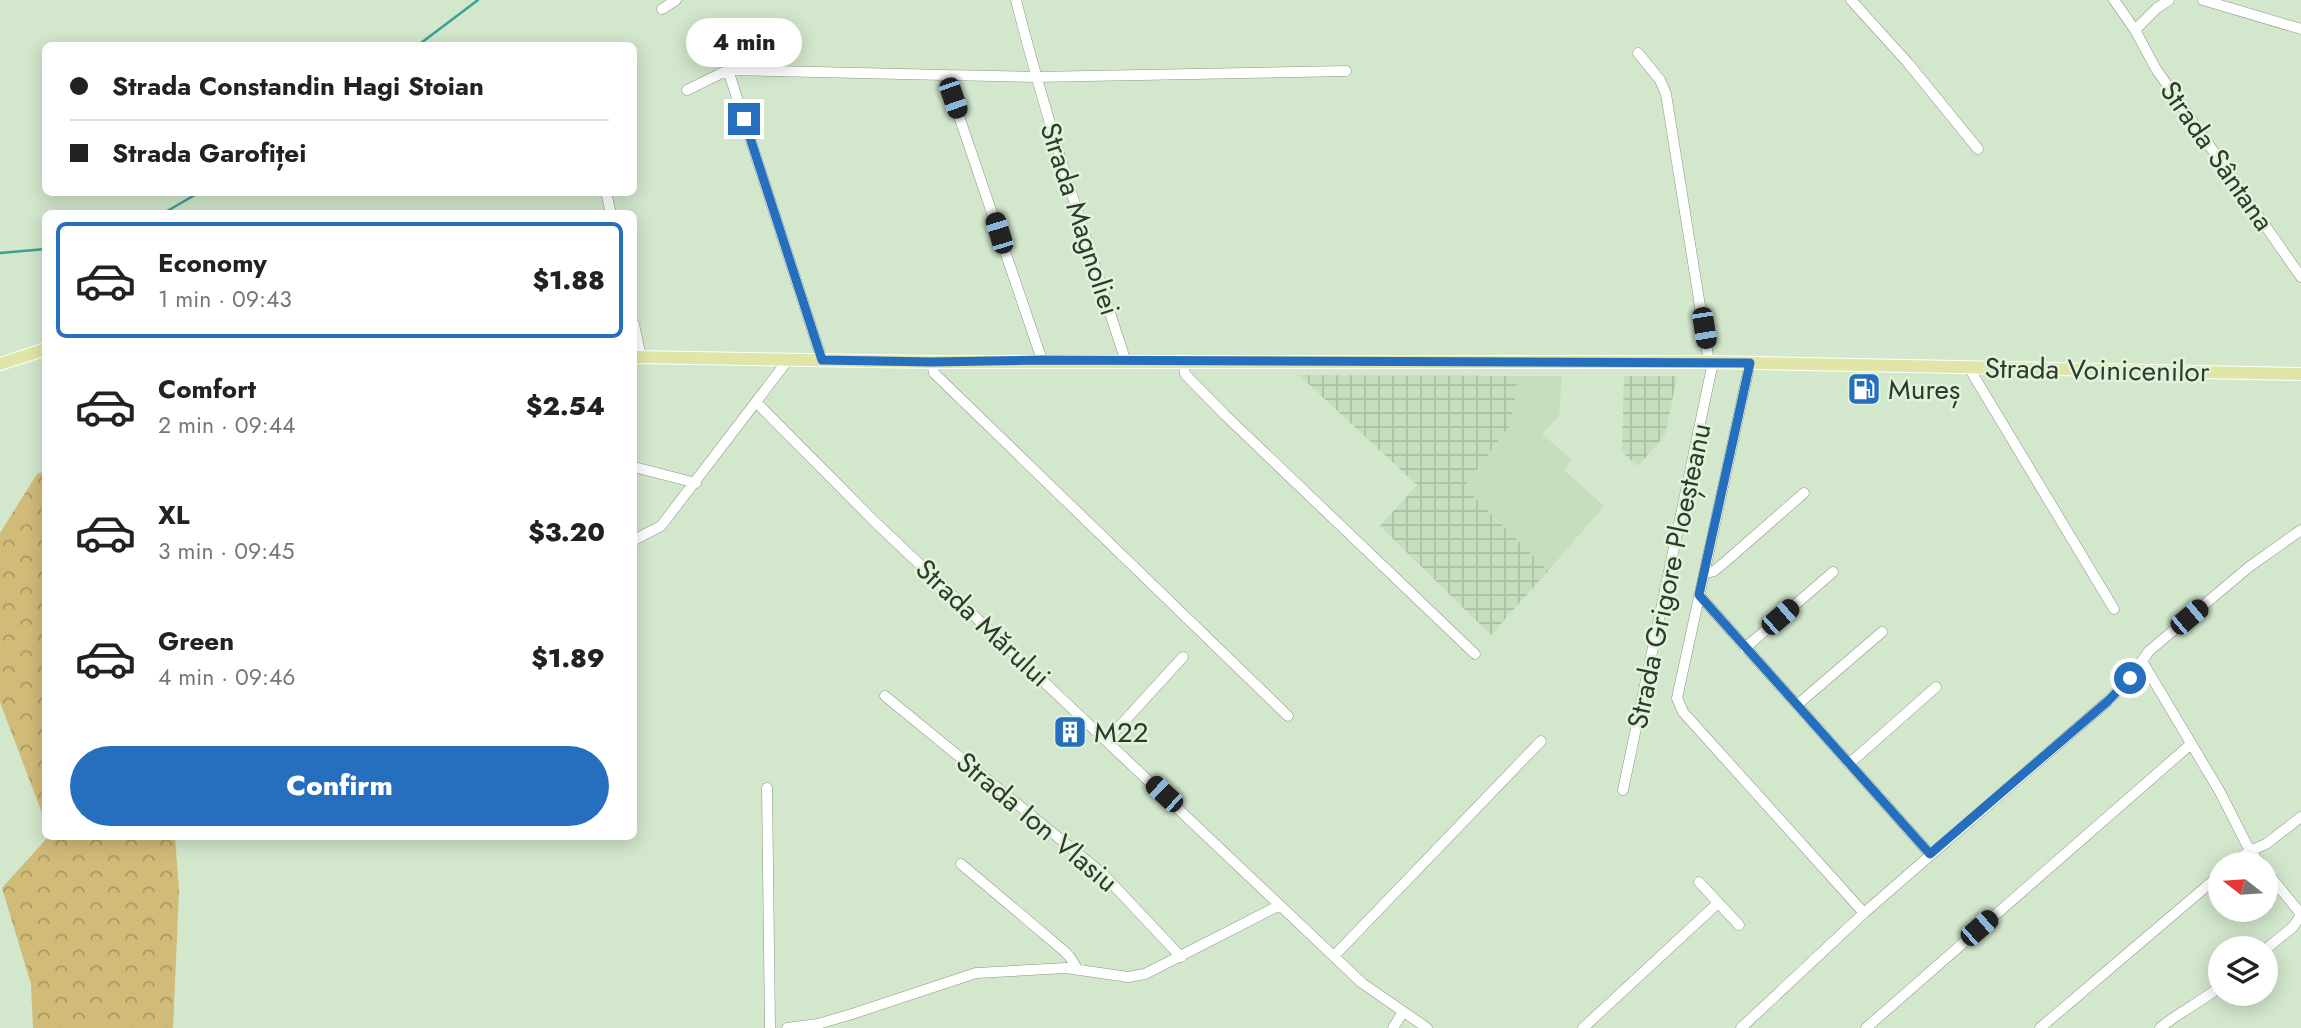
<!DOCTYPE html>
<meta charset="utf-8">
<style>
:root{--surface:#fff;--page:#f6f6f6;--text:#222;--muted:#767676;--line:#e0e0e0;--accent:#266fbf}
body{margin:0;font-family:Jost,sans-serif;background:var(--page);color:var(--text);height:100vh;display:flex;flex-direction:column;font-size:26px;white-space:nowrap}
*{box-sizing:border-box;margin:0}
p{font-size:23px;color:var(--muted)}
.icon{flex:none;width:38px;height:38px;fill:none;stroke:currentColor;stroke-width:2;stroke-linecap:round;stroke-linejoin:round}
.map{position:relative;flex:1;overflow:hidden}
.side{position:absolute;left:42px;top:210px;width:595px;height:630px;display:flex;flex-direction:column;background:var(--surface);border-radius:10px;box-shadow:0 4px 18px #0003}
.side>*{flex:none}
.top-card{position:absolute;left:42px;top:42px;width:595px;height:154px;border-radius:10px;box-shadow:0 4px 18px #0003;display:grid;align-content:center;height:154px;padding:0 28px;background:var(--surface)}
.needle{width:46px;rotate:287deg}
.controls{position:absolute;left:2208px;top:852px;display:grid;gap:14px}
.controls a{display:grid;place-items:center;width:70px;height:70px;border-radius:50%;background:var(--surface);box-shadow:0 4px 18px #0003;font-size:35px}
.end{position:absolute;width:32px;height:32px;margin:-16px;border:9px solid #266fbf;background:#fff;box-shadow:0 0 0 4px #fff}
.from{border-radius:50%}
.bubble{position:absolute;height:49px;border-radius:24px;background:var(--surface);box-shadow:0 4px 18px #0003;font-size:23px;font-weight:800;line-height:49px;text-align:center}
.car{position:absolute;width:21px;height:42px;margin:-21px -10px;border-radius:9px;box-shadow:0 0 5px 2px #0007;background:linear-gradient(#222 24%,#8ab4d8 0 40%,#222 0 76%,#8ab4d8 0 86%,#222 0)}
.top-card b{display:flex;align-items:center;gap:24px;height:66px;font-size:26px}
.top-card b+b{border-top:2px solid var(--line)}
.top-card i{width:18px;height:18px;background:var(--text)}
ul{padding:12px 0 0;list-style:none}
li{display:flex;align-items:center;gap:21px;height:116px;margin:0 14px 10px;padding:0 14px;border:4px solid transparent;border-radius:10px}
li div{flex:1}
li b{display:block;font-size:26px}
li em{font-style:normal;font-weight:800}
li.active{border-color:var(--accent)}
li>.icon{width:63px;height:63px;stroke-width:1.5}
.cta{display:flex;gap:14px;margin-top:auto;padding:14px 28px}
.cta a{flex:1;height:80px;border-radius:42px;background:var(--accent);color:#fff;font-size:28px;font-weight:800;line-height:80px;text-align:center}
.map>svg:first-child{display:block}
.built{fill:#c5debd}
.industrial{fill:url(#industrial-grid)}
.forest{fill:url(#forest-crowns)}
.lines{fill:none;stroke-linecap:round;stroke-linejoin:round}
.stream{stroke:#3ba193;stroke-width:2.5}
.minor-casing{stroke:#879a81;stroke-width:11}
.major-casing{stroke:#fff;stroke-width:14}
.minor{stroke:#fff;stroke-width:10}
.major{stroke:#dfe6a7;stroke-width:12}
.route{stroke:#266fbf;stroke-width:9}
.labels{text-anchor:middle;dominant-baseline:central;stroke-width:5;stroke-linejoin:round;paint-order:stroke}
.street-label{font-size:28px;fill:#31392f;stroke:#dff4d9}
.poi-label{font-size:28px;fill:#31392f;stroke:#dff4d9;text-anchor:start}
</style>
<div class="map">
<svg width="2301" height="1028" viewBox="0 0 2301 1028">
<defs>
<pattern id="industrial-grid" width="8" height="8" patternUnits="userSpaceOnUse" patternTransform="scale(1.75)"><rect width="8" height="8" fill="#c5debd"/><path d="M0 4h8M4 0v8" fill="none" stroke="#aabfa3"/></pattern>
<pattern id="forest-crowns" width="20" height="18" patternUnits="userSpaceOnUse" patternTransform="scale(1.75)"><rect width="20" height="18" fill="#d1bb78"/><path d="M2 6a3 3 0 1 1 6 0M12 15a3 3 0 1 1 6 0" fill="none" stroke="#aa9963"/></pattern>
</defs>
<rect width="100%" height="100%" fill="#d2e7cc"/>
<path class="built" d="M1518,376H1562L1559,416L1542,434L1572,460L1564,470L1604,506L1548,571L1464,487L1511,424Z"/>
<path class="industrial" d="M1299,375L1518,376L1511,424L1464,487L1548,571L1491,635L1380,526L1417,485Z
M1624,376H1677L1665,435L1638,466L1622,452Z"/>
<path class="forest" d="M45,471H46L45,821L0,702V533L37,474Z
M48,837H175L179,891L173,1028H33L31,984L2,888Z"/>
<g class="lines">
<path class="stream" d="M417,46L478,0
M162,214L200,192
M0,253L46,249"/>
<defs>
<path id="minor" d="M1016,0C1047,123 1087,242 1126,362
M1851,0L1908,63L1978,149
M2114,0L2135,30L2156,69L2301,277
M2203,0L2301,29
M662,9L676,0
M2135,30L2157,8L2169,0
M1638,53L1660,80L1666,94L1709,362
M728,70L822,360
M945,75L1035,77L1346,71
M687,90L728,70L945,75L1042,360
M606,192L611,214
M634,324L641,358
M932,362L934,373L1288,716
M1183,362L1185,374L1225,415L1475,654
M1750,363L1677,698L1683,712L1864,913L2108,701L2130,678L2149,651L2249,567L2301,530
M1969,368L2114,609
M756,402L875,522L1362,983L1427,1028
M634,467L696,483
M634,540L661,526L788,360
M1704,573L1714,571L1725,562L1804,493
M1699,595L1930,854
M1745,648L1833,572
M2142,661L2220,792L2250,851L2261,864
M885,696L1103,874L1181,957
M1797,705L1882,632
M1107,740L1183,657
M1849,764L1936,687
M767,788L770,1028
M1623,790L1713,362
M961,864L1063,950L1070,957L1078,970
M2231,864L2250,851L2266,844L2301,817
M2266,871L2301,914
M1699,882L1739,925
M2266,949L2293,927L2301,915
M1334,956L1541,741
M787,1028L818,1024L852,1014L976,973L1066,968L1128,977L1145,974L1280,905
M1393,1028L1403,1012
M1583,1028L1718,903
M1741,1028L1864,913
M1866,1028L2191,744
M2040,1028L2221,874
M2160,1028C2179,1012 2201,1002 2221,986"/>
<path id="major" d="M634,357L932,362H1709L2301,374
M0,364L46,349"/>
</defs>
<use href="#minor" class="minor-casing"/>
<use href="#major" class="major-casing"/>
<use href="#minor" class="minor"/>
<use href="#major" class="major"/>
</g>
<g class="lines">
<path class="route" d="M744,119L822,360L932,362L1042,360L1750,363L1699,595L1930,854L2108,701L2130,678"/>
</g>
<defs>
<symbol id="fuel-square" viewBox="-11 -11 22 22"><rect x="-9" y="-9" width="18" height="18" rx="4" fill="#266fbf" stroke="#dff4d9"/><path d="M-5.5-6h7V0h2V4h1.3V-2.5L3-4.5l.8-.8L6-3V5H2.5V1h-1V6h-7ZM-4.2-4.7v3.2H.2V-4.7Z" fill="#fff"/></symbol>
<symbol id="building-square" viewBox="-11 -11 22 22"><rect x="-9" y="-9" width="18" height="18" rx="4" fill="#266fbf" stroke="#dff4d9"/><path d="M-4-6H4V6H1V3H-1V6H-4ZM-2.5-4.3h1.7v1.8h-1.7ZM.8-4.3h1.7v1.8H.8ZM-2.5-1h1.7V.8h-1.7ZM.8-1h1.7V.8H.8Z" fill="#fff"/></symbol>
</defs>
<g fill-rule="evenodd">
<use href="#fuel-square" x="1845" y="370" width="38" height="38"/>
<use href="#building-square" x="1051" y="713" width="38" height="38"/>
</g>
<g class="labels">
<g class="street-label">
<text transform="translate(2217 156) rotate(55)">Strada Sântana</text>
<text transform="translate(1080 219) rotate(72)">Strada Magnoliei</text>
<text transform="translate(2097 370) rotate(1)">Strada Voinicenilor</text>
<text transform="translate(1669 576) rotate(-78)">Strada Grigore Ploeșteanu</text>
<text transform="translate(983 623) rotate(43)">Strada Mărului</text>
<text transform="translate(1037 822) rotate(40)">Strada Ion Vlasiu</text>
</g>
<g class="poi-label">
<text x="1888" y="389">Mureș</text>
<text x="1094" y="732">M22</text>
</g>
</g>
</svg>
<div class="controls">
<a><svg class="needle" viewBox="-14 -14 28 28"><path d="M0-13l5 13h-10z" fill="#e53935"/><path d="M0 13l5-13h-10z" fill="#767676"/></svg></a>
<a><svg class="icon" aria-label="layers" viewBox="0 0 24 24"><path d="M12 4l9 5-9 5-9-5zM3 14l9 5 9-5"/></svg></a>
</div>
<i class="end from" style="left:2130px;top:678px"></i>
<i class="end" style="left:744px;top:119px"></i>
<div class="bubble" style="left:686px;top:18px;width:116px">4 min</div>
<i class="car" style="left:953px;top:98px;rotate:161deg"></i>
<i class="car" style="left:999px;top:233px;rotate:343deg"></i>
<i class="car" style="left:1704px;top:328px;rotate:171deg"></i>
<i class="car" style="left:1780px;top:617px;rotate:49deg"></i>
<i class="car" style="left:2189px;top:617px;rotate:50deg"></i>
<i class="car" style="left:1164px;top:794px;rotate:313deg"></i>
<i class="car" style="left:1979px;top:928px;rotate:49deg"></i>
<div class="top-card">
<b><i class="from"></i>Strada Constandin Hagi Stoian</b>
<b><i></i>Strada Garofiței</b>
</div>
<section class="side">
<ul>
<li class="active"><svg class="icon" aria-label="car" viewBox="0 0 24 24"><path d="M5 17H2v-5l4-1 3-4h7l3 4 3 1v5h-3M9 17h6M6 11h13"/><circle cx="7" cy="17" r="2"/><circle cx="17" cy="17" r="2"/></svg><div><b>Economy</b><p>1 min · 09:43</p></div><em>$1.88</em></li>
<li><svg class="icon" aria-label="car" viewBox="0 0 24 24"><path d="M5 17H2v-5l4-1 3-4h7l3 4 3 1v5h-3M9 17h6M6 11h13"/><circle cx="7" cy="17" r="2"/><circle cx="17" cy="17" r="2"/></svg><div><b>Comfort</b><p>2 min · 09:44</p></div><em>$2.54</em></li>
<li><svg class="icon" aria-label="car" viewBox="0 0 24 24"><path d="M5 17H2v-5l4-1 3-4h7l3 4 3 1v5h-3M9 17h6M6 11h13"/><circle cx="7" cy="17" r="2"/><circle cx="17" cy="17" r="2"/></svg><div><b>XL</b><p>3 min · 09:45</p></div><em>$3.20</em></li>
<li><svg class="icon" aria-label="car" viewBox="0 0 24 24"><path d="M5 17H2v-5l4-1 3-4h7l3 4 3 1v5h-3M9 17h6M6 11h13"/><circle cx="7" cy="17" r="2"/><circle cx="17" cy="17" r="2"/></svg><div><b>Green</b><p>4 min · 09:46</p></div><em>$1.89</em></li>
</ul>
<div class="cta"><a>Confirm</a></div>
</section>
</div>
